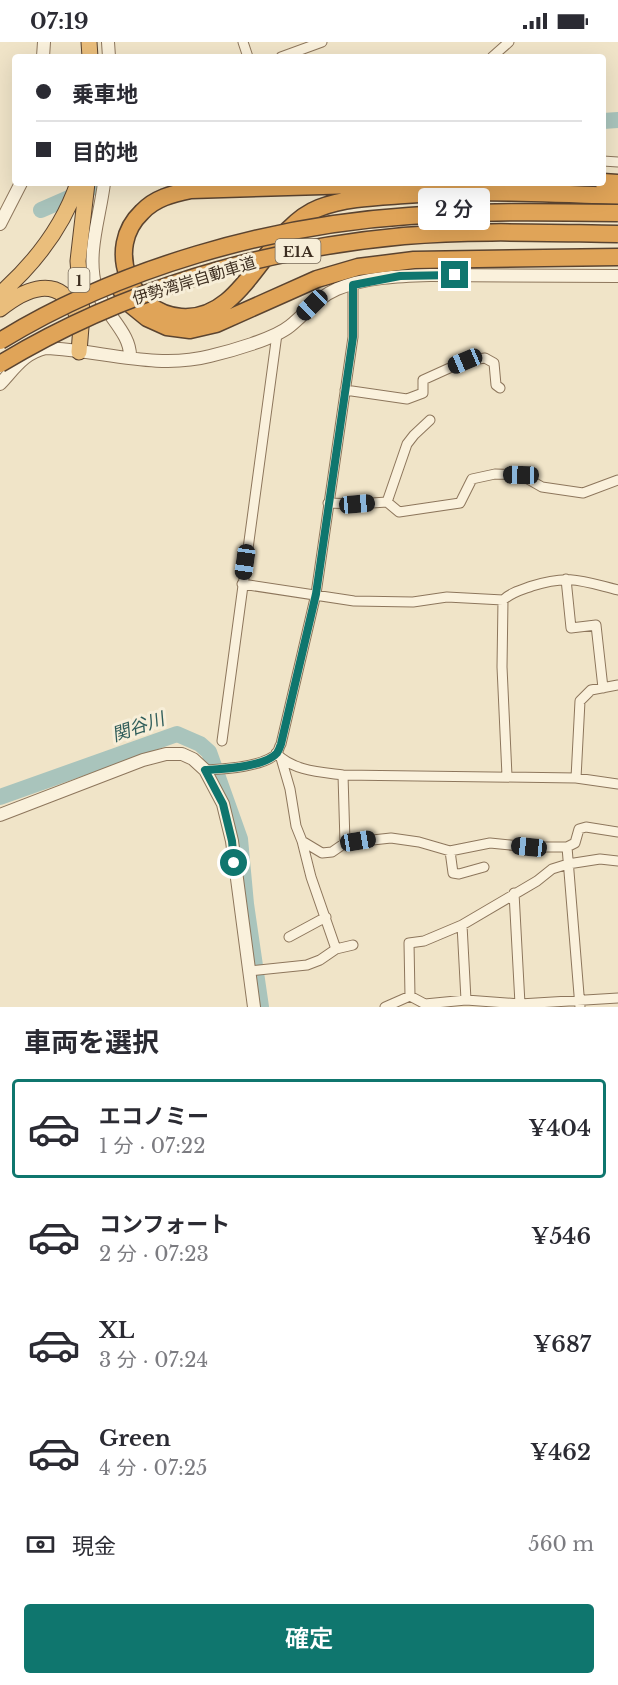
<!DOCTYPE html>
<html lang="ja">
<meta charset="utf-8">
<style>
:root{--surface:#fff;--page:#f2f2f3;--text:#2b2b33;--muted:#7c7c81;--line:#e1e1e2;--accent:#0f766e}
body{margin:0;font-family:"Libre Baskerville","Noto Sans JP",serif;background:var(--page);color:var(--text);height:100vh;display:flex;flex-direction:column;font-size:22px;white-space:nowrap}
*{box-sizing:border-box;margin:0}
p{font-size:20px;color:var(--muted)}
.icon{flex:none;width:33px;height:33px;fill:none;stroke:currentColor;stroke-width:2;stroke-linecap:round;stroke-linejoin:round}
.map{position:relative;height:965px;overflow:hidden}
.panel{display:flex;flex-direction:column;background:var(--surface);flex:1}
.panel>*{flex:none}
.hud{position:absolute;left:12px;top:12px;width:594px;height:132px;border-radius:6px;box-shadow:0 6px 24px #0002;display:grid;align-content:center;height:132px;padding:0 24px;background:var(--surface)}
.end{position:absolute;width:27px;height:27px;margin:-14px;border:8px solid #0f766e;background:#fff;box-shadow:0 0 0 3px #fff}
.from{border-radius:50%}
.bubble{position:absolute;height:42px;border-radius:6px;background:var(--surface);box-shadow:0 6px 24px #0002;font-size:20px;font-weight:600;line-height:42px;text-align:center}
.car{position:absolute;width:18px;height:36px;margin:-18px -9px;border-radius:8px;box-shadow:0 0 4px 2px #0007;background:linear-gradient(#222 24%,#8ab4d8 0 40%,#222 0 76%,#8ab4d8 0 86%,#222 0)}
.hud b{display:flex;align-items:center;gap:21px;height:57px;font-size:22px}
.hud b+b{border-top:2px solid var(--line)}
.hud i{width:15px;height:15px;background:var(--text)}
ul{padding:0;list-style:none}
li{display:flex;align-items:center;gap:18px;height:99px;margin:0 12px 9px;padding:0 12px;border:3px solid transparent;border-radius:6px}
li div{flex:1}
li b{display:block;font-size:22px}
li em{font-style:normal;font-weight:600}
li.selected{border-color:var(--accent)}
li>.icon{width:54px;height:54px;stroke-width:1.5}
h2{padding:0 24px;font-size:27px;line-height:72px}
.pay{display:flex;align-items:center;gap:15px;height:66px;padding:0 24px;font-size:22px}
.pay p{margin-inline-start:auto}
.button{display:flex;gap:12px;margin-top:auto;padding:12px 24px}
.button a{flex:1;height:69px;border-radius:6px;background:var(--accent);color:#fff;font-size:24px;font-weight:600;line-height:69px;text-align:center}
.status{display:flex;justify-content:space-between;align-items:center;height:42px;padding:0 30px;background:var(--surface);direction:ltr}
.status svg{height:16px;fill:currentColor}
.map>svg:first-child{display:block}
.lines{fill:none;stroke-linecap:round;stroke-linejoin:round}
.river{stroke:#a9c4bc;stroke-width:16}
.minor-casing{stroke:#8d765c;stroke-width:11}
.tertiary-casing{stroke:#8d765c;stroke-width:14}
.trunk-casing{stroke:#5b4430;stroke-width:17}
.motorway-casing{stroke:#5b4430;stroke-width:19}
.minor{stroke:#faf1dc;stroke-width:9}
.tertiary{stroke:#faf1dc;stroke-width:12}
.trunk{stroke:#eabe7c;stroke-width:15}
.motorway{stroke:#e0a458;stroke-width:16}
.motorway-bridge-casing{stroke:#5b4430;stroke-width:19;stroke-linecap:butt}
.motorway-bridge{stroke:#e0a458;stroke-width:16}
.route{stroke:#0f766e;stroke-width:8}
.labels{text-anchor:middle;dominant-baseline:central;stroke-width:6;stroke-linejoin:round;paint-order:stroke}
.shield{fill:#f7eed8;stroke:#756857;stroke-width:1.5}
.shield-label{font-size:15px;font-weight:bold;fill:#3d2e20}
.street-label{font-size:16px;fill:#3d2e20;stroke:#f7eed8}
.water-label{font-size:18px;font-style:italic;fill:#2f5d5a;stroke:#f7eed8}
</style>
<div class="status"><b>07:19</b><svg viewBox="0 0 49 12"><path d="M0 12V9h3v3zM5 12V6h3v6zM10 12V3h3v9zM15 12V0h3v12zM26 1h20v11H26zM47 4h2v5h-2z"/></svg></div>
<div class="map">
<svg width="618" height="965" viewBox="0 0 618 965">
<rect width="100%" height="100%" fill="#f0e4c8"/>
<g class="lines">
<path class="river" d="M603,79L618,78
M41,168L103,141
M0,755L177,692L200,702L209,710L240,797L246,862L261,965"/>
<defs>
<path id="minor" d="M243,0L248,15
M281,15L322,0
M492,15L509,0
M603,119L618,120
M345,348L407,357L423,351V338L465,319L485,316L494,321L496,343L500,346
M387,460L407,402L414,393L430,378
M328,461L357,462L387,460L399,470L460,461L472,437L495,432L521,433L542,445L583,451L618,438
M566,537L571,586L596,583L603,646
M242,542L354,559L413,560L447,555L503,558
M222,699L277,292
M276,711C293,729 320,730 343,733L576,736L618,742
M281,716L290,747L296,784L302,799L311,835L336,907
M205,728C223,727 265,725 277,711C279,708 279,705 281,702L316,552L353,295V242
M343,733L345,801
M507,734L502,625L503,558C512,550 521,548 532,544C569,532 582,539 618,548
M576,736L580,659L591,648L618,643
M302,799L322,811L332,810L345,801L391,796L419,800L450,809L490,801L529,805H567L575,801L579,787L586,785L618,790
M567,805L580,965
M450,809L453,831L459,832L484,825
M514,851L520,962
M462,883L466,958
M289,895L326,875
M249,929L307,923L320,918L336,907L353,903
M410,954L409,901L424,899L462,883L537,839L552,827L568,822L600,817L618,819
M410,954L425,962L466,958L520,962L618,956
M385,965L410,954"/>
<path id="tertiary" d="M108,0L109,15
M43,15L44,0
M104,141C100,175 86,212 96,246C104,273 131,290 130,315
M0,182L21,141
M0,342C15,326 24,311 46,306C100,308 156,328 210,314C231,309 274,297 290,284C306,271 318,255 337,247C366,235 400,234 431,233L618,234
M0,773L143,718L166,712H182L193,717L205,728L223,762L232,799L254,965"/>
<path id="trunk" d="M89,0L90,15
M0,252C35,221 63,185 78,141
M0,267C25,247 59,231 76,271
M79,310L82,272L78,219L87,141"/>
<path id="motorway" d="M603,140L618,141
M425,141L191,148C172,152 155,156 142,170C104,206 130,271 181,275C245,280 265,187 319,166C345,156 376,155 404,153C475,148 547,151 618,154
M121,248L131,263L147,276L167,285L190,288L216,282L317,237L358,225L414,218L618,215"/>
</defs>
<use href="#minor" class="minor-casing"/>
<use href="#tertiary" class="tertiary-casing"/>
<use href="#trunk" class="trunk-casing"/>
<use href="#motorway" class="motorway-casing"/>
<use href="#minor" class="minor"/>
<use href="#tertiary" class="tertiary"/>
<use href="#trunk" class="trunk"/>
<use href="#motorway" class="motorway"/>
<defs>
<path id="motorway-bridge" d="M0,299C119,226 270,183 409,174C479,169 548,170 618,171
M0,322C122,248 262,207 404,194C475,188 547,191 618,192"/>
</defs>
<use href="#motorway-bridge" class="motorway-bridge-casing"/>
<use href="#motorway-bridge" class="motorway-bridge"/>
</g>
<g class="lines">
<path class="route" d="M234,821L232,799L223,762L205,728C223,727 265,725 277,711C279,708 280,705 281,702L316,552L353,295V243L400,234L455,233"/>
</g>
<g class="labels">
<g class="shield">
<rect x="275.5" y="197" width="45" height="24" rx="4.5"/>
<rect x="68.5" y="226" width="21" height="24" rx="4.5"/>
</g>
<g class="shield-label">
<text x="298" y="209">E1A</text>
<text x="79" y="238">1</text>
</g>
<g class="street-label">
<text transform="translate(194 238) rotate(-17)">伊勢湾岸自動車道</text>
</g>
<g class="water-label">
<text transform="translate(138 685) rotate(-19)">関谷川</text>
</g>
</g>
</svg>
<i class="end from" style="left:234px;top:821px"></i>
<i class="end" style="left:455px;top:233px"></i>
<div class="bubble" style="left:418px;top:146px;width:72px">2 分</div>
<i class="car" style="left:312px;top:263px;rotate:226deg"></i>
<i class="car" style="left:465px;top:319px;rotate:247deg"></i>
<i class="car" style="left:521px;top:433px;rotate:271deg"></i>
<i class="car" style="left:357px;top:462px;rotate:85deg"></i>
<i class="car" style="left:245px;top:520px;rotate:188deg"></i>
<i class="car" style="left:358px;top:799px;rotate:81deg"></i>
<i class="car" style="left:529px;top:805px;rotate:276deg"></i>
<div class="hud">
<b><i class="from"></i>乗車地</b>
<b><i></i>目的地</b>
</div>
</div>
<section class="panel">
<h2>車両を選択</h2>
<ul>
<li class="selected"><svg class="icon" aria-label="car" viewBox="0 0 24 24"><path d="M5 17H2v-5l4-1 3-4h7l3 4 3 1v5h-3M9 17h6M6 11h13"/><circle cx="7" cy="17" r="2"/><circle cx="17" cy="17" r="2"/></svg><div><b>エコノミー</b><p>1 分 · 07:22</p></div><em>¥404</em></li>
<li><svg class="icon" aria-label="car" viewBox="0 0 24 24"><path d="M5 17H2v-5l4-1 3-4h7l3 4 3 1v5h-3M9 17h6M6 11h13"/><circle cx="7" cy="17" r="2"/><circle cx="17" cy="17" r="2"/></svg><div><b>コンフォート</b><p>2 分 · 07:23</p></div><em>¥546</em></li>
<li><svg class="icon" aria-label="car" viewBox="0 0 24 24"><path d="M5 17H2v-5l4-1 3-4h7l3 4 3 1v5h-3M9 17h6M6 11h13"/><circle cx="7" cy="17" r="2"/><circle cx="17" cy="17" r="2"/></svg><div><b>XL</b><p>3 分 · 07:24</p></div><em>¥687</em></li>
<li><svg class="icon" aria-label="car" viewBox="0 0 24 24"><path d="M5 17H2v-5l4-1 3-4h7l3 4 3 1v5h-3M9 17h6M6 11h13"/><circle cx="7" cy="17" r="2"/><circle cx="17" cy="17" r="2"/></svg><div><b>Green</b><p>4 分 · 07:25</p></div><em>¥462</em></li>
</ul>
<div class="pay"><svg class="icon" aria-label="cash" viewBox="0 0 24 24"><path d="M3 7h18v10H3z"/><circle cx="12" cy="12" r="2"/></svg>現金<p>560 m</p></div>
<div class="button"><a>確定</a></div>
</section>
